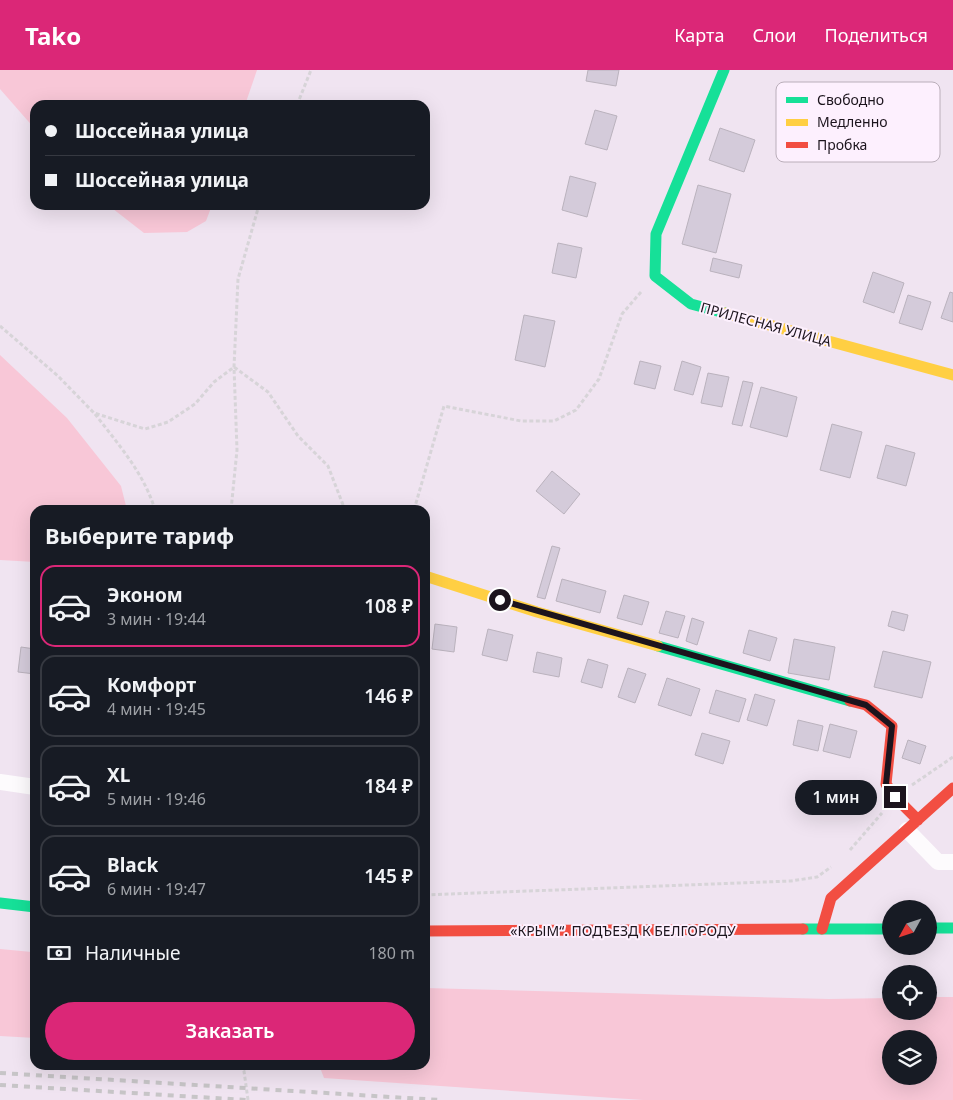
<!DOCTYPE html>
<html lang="ru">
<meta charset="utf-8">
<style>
:root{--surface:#171b24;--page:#20242c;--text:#f1f3f6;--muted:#9ea1a6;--line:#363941;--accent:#db2777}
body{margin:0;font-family:"Noto Sans",sans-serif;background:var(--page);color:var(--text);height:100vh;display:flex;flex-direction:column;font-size:19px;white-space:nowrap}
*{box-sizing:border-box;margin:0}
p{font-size:16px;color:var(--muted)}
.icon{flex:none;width:28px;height:28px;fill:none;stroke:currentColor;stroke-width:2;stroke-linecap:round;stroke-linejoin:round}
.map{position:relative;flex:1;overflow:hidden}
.drawer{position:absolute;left:30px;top:435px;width:400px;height:565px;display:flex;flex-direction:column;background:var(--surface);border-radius:15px;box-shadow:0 5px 20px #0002}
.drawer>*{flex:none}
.top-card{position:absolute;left:30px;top:30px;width:400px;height:110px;border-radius:15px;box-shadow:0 5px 20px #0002;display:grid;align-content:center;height:110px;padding:0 15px;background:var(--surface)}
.needle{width:32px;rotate:230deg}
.buttons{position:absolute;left:882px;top:830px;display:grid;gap:10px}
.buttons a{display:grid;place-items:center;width:55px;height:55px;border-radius:50%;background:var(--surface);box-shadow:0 5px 20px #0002;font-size:25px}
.end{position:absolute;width:22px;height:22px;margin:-11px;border:6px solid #1c141d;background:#fff;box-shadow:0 0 0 2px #fff}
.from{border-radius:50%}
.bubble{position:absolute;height:35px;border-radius:18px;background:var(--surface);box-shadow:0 5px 20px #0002;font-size:16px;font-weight:600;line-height:35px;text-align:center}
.top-card b{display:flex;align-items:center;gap:18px;height:48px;font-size:19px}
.top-card b+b{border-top:1px solid var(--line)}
.top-card i{width:12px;height:12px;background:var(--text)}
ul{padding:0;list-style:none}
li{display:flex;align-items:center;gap:15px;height:82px;margin:0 10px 8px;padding:0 5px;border:2px solid var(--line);border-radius:15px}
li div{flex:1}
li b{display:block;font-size:19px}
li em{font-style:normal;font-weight:600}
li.active{border-color:var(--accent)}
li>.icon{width:45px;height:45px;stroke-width:1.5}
h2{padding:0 15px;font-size:22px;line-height:60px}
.pay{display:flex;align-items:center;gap:12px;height:55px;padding:0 15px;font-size:19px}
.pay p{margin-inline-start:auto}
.button{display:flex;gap:10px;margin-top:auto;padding:10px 15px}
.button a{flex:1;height:58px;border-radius:30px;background:var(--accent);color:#fff;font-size:20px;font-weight:600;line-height:58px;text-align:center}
header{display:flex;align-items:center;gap:30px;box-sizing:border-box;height:70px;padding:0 25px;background:var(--accent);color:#fff}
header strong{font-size:24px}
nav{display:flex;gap:28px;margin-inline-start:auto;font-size:18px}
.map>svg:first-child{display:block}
.green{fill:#f8c7d7;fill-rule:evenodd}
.building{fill:#d4cbda;stroke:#bab2bd}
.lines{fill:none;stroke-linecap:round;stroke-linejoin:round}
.path{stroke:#d7d4d8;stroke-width:3;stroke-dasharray:4 2.5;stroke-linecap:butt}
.street{stroke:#fdfbfd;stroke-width:16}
.fast{stroke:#16e098;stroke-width:11}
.slow{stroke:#ffcf43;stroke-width:11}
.jam{stroke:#f24e42;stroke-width:11}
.rail{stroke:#c7c5c7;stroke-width:4;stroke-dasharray:6 6;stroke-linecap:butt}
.route{stroke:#1c141d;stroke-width:6}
.labels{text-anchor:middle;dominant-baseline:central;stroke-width:4;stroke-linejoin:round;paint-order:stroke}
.street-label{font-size:14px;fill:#1c141d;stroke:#fdf0fe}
.key{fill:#fdf0fe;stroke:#baaeba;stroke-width:1}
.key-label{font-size:14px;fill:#1c141d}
</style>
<header>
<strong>Tako</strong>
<nav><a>Карта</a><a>Слои</a><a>Поделиться</a></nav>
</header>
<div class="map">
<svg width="953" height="1030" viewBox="0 0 953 1030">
<rect width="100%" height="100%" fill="#f0e4f1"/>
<path class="green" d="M0,0H257L245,35H35V59L0,19Z
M108,135H212L206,151L187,162L144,163Z
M0,285L67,348L121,416L127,440H35V492L0,490Z
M0,879L32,882L35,887V968L0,966Z
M425,918L829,929L891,928V941H929V927H953V1030H643L324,1008L319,995H425ZM891,969H929V1006H891Z"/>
<path class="building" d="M588,0H619L616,16L586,11Z
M595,40L617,46L607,80L585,74Z
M720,58L755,70L744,102L709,90Z
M570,106L596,113L587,147L562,140Z
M698,115L731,124L716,183L682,174Z
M558,173L582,178L576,208L552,203Z
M713,188L742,195L739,208L710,201Z
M873,202L904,213L894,243L863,232Z
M950,222L953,223V252L941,248Z
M908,225L931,232L922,260L899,253Z
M524,245L555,251L545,297L515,290Z
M640,291L661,296L655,319L634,314Z
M682,291L701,297L693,325L674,320Z
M708,303L729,307L722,337L701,333Z
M743,311L753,313L742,356L732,354Z
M761,317L797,327L787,367L750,357Z
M832,354L862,362L850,408L820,400Z
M886,375L915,383L906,416L877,408Z
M552,401L580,424L564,444L536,421Z
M552,476L560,478L545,529L537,527Z
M562,509L606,521L600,543L556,531Z
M624,525L649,532L642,555L617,548Z
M666,541L685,546L678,568L659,563Z
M892,541L908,545L904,561L888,556Z
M692,548L704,552L697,575L686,571Z
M435,554L457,557L454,582L432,579Z
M488,559L513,565L507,591L482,585Z
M749,560L777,568L770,591L743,583Z
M794,569L835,577L829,610L788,603Z
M21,577L35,579V604L18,602Z
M883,581L931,592L922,628L874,617Z
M537,582L562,588L559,607L533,602Z
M588,589L608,595L602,618L581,612Z
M628,598L646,604L635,633L618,627Z
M667,608L700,619L691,646L658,635Z
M716,620L746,629L739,652L709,643Z
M755,624L775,630L767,656L747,650Z
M798,650L823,656L818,681L793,675Z
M830,654L857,661L850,688L823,681Z
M702,663L730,671L723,694L695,685Z
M908,670L926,676L920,694L902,688Z"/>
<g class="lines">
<path class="path" d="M297,35L311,0
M0,256L58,306L94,343L145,359L168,352L195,334L214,312L234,297L268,322L298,366L328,396L345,440
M95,344C118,374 144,403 155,440
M231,440L237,380L234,297L238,209L259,135
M414,440L444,336L521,351H554L576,340L599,309L622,244L641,222
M912,715L953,687
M850,780L882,743
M425,825L791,811L817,807L831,797
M240,995L244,1001L248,1030"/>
<path class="street" d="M0,712L35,717
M907,760L938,792H953"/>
<path class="fast" d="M724,0L656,164L655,206L691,234L725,243
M658,576L850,631
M0,833L35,837
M929,858H953
M803,859H891"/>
<path class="slow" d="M725,243L953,305
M425,506L537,542L658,576"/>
<path class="jam" d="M850,631L866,635L892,656L886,714L895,727L918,750
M822,859L831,828L953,718
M425,861L803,859"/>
<path class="rail" d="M0,1003L440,1030
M0,1015L247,1030"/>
</g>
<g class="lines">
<path class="route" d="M500,530L866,635L892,656L886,714L895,727"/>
</g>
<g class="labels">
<g class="street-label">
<text transform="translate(766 254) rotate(15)">ПРИЛЕСНАЯ УЛИЦА</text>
<text x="623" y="860">«КРЫМ“. ПОДЪЕЗД К БЕЛГОРОДУ</text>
</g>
</g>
<rect x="776" y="12" width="164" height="80" rx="8" class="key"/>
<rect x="786" y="27" width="22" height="6" fill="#16e098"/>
<rect x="786" y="49" width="22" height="7" fill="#ffcf43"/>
<rect x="786" y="72" width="22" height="6" fill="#f24e42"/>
<g class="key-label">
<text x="817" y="35">Свободно</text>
<text x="817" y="57">Медленно</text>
<text x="817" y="80">Пробка</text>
</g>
</svg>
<div class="buttons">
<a><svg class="needle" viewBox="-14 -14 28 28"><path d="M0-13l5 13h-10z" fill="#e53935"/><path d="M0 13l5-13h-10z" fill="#9ea1a6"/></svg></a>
<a><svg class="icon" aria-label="locate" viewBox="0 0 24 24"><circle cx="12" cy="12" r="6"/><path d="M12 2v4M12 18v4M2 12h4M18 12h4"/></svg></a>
<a><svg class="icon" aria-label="layers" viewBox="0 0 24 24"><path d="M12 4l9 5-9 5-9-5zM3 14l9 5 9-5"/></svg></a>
</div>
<i class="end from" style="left:500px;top:530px"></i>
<i class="end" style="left:895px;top:727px"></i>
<div class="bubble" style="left:795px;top:710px;width:82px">1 мин</div>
<div class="top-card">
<b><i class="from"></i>Шоссейная улица</b>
<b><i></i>Шоссейная улица</b>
</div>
<section class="drawer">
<h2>Выберите тариф</h2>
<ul>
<li class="active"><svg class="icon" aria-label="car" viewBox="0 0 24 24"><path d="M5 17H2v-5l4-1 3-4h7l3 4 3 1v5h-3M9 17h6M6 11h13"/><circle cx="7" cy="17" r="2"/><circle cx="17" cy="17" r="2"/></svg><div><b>Эконом</b><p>3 мин · 19:44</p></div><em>108 ₽</em></li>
<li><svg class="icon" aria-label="car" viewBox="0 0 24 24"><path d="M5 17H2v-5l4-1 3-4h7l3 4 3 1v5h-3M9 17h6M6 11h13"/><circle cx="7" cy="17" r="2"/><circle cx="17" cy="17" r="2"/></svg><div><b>Комфорт</b><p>4 мин · 19:45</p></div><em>146 ₽</em></li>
<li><svg class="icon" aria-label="car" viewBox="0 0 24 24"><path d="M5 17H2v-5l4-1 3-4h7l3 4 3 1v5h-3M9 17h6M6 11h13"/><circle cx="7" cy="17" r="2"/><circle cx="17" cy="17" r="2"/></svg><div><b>XL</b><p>5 мин · 19:46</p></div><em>184 ₽</em></li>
<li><svg class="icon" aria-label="car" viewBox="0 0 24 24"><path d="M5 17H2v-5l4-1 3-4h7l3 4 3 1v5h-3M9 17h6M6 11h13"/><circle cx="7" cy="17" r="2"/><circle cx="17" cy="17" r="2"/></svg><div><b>Black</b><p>6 мин · 19:47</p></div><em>145 ₽</em></li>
</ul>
<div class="pay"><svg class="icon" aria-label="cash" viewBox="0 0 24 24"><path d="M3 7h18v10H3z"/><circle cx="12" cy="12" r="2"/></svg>Наличные<p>180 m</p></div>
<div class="button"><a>Заказать</a></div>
</section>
</div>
